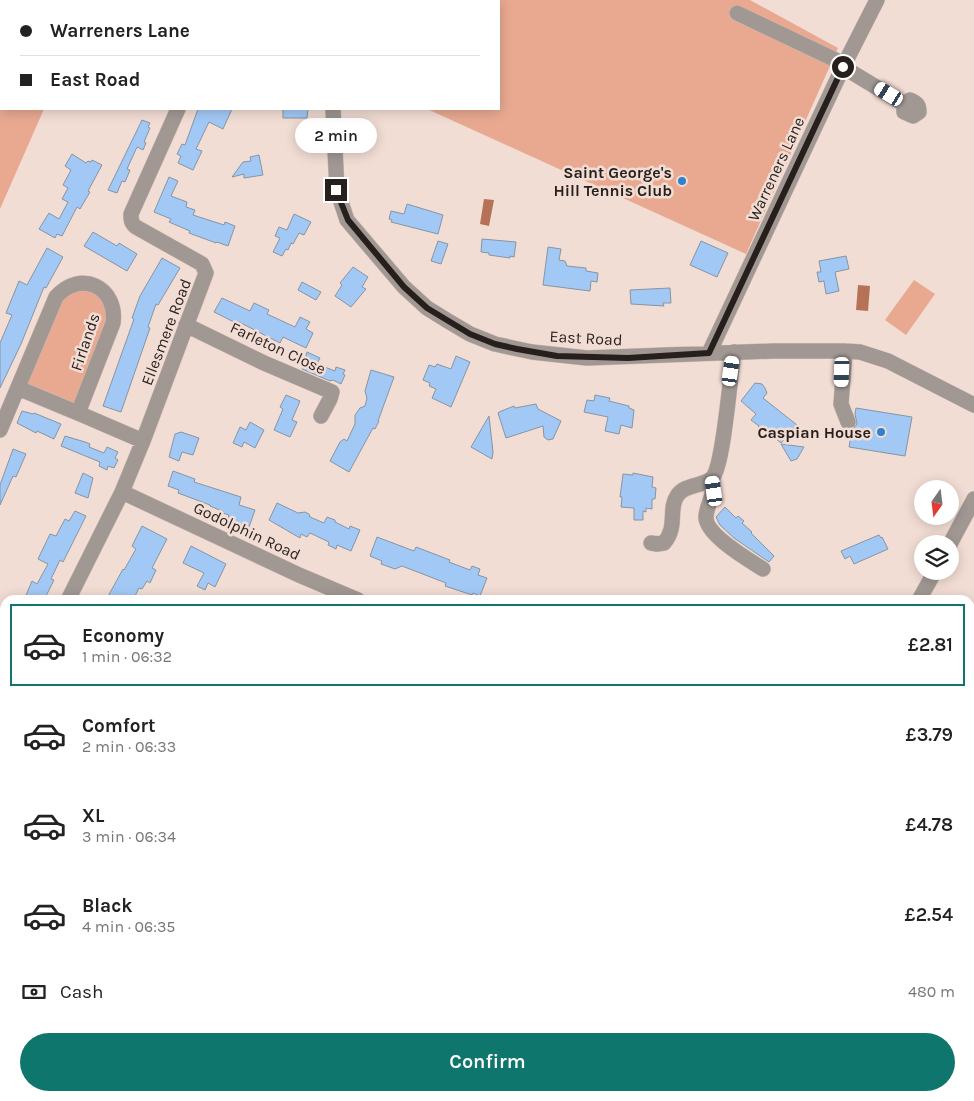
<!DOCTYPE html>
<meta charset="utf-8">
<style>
:root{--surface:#fff;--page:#f6f6f6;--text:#222;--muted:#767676;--line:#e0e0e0;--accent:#0f766e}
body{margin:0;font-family:Karla,sans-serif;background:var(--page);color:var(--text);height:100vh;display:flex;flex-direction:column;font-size:19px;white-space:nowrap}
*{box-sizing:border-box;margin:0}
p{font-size:16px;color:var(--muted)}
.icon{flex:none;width:28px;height:28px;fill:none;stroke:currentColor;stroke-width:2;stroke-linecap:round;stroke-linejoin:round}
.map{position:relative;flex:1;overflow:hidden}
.sheet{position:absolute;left:0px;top:595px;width:975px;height:506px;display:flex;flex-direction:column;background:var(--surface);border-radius:15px 15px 0 0;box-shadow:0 2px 12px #0003}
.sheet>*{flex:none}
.hud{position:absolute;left:0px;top:0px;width:500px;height:110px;box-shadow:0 2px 12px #0003;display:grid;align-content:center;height:110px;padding:0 20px;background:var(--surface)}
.needle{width:32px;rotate:194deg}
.buttons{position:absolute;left:914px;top:480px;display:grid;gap:10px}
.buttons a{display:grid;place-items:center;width:45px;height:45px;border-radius:50%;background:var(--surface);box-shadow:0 2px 12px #0003;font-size:25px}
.end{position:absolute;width:22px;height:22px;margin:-11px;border:6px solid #271f1c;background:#fff;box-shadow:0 0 0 2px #fff}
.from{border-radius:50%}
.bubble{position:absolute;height:35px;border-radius:18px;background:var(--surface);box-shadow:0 2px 12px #0003;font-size:16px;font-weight:600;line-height:35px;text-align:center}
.car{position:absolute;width:15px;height:30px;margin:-15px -8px;border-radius:6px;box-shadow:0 0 4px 1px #0007;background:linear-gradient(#fff 24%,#345 0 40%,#fff 0 76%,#345 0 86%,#fff 0)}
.hud b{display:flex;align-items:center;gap:18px;height:48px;font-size:19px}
.hud b+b{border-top:1px solid var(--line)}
.hud i{width:12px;height:12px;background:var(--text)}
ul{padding:9px 0 0;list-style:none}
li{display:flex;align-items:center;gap:15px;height:82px;margin:0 10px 8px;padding:0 10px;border:2px solid transparent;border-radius:0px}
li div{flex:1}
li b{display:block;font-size:19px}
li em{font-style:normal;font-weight:600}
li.active{border-color:var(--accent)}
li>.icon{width:45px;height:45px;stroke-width:1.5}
.pay{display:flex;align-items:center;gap:12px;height:55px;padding:0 20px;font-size:19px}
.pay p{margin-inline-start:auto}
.cta{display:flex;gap:10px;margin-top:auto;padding:10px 20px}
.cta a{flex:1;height:58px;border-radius:30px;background:var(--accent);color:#fff;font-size:20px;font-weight:600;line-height:58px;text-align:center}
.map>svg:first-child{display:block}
.green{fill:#e8a990}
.water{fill:#b67257}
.building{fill:#a2c9f6;stroke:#8794a3}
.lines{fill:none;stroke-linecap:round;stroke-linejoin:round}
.minor-casing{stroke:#cdbbb3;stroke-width:16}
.minor{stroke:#a19894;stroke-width:15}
.route{stroke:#271f1c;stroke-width:6}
.poi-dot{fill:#3080cf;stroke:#f2ddd4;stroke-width:2}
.labels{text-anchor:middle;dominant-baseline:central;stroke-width:5;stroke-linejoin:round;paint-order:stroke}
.street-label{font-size:16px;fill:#271f1c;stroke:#f2ddd4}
.poi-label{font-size:16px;font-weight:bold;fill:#271f1c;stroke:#f2ddd4;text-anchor:end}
</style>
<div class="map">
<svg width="974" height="1101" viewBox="0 0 974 1101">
<rect width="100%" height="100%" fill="#f2ddd4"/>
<path class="green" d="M0,0H92L1,1V109H44L0,209Z
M335,0H750L838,48L746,254L427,109H499V1H334Z
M914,280L935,294L906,335L885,320Z
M81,283L113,307L78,413L18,388L56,297Z
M0,636L5,639V708L0,719Z
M970,787L974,790V914L970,909Z"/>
<path class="water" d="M484,199L494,200L489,226L480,224Z
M858,285L870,286L868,311L856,310Z"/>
<path class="building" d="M198,109H232L223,129L209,122L196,149L202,151L193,170L178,163L181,156L177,154L182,144L185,145Z
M283,109H308L307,118H283Z
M142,120L150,123L148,127L150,128L144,142L146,143L143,150L137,147L127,169L130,170L125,182L122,181L117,193L108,190Z
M72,154L86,163L88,161L91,162L92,160L102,165L88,191L90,192L80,209L77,207L62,236L57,234L55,238L39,229L49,213L59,219L68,202L62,199L68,188L63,185L71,170L65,166Z
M259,155L263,175L244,178V174L232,177L243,162L251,161L250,157Z
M169,177L178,181L171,196L187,202L186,207L195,210L193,215L224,225L225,222L235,226L228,246L217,242L216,243L189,233L190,231L169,222L171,219L154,212Z
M407,204L443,215L438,234L391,222L392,220L389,219L391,211L404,214Z
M294,214L311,222L304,235L299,233L293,244L291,243L288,250L286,249L282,256L273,252L280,238L275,236L279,227L287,230Z
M93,232L117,246L119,243L137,254L127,271L84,246Z
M482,239L516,242L514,257L510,256V258L489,255V253L481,252Z
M438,241L448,244L441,264L431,261Z
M701,241L728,253L717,277L690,265Z
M548,247L561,249L559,260L565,261L567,266L586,268V271L598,273L597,282L591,281L590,291L543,285Z
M47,248L63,257L46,288L44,287L21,344L0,388V343L12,315L6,313L19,281L27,285Z
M846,256L849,269L835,272L839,291L826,294L824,281L819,282L817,272H821L819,261Z
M162,258L180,268L158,305L156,304L148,327L150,328L121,412L103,406L134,319L132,318L140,296Z
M353,267L368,277L362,287L366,289L351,307L335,296L342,285L340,283Z
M302,282L321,292L316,300L298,290Z
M670,288L671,303H663L664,306L631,304L630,290Z
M222,298L250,311L254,303L269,310L267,314L295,327L300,317L310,322L306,329L313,333L306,348L283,337L280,343L239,322L238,324L214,312Z
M307,352L320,358L317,364L335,371L336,367L345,370L343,374L345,375L341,384L333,380L330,381L302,369Z
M456,356L470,362L451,407L432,398L436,389L429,386L430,383L423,380L429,365L435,367L437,364L451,369Z
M371,370L394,377L378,421H379L375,429L373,428L368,437L349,472L330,461L340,442L344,439L347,441L355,424V415L360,408L365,406L367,398L365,391Z
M755,383L762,384L765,388L767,393L763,398L797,425L781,443L769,433L767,435L758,427L759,426L751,420L756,414L741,401Z
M286,395L300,401L292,420L297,422L290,437L274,430L283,409L280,407Z
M595,395L610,398L609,401L629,406V408L634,410L632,428L621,425L619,434L605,431L608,417L584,412L587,400L594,401Z
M536,404L538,409L561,421L553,439L548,440L544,437L543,426L506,438L498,413L499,412L514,406L515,408Z
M856,408L912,417L905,456L849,447L852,430L857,424L855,414Z
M22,411L33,414L34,413L61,424L54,439L37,431L36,433L17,423Z
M489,416L493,452L492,459L471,447Z
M250,422L264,430L255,448L244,442L242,447L233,443L240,427L246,430Z
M181,432L199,438L193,455L182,452L179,461L169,457L175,434Z
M65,436L85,442L90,444L89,447L104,453L107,447L118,452L115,458L118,460L114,468L108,466L107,470L99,466L100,462L61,446Z
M781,444L804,447L797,459L791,461Z
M13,449L26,454L16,477L13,476L0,505V485Z
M173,471L195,479L194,482L241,497L239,505L255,510L248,530L226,522L229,515L223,513L224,512L210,506V505L178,493L179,490L168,486Z
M83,473L93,478L88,498L75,493Z
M633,473L653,477L652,487L656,488L655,499H652V509L646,508V512L643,511V520H634V508L621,507L622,497H620L623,474L633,475Z
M277,503L298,513L305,512L309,514L310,517L324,523L327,517L335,520V522L349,529L350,526L360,530L351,551L337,545L336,549L328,545L329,542L310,533L307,537L301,534L300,538L269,520Z
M725,507L736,518L738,516L744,521L742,523L752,532L751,533L774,556L769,562L734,538L720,525L716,517Z
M75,511L86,516L63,562L60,560L51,579L54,580L44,600H24L32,581L37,584L48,564L38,559L50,534L56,536L65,519L69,521Z
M142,526L167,539L152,568L156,570L150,583L147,581L142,589L139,588L133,600H106L123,569L124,570L136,549L132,546Z
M879,535L881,538L882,537L888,549L854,564L850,556L845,559L841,551Z
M377,537L414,551L416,547L450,560L449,562L470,570L472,566L480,569L478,575L487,578L480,596L473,593L472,595L445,586L446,583L402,566L395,569L381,564L382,561L370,556Z
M191,546L226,564L215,587L208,583L205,590L197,586L204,573L183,563Z"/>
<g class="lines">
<defs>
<path id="minor" d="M325,0V1
M227,1L228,0
M737,13L844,64
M843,67L904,104V112L913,116L919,112C919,105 917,103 910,100L904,104
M333,109L337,190L347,220L404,287L427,308L448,321L470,334L495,344L532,352L587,358L773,351H845L860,352L888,361L974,405
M186,325L264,363L332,392L330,399L321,416
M845,351L841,404L848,422
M709,353L843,67L877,0
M18,388L78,413
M0,430L56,297C80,269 118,287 113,323L78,413L143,441
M712,478C715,498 708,500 706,516C704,534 749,560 763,569
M122,492L299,575L358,600
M651,543L657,544L664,543C678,527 668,509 677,496C685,483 705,487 713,477C724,462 730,375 734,352
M950,544L974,499
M68,600L122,492L143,441L206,273L202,264L136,227C131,223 131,220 131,214L178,109
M919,600L935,571
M970,690L974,692
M0,741L5,730
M0,899L5,903
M970,1026L974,1018
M822,1096L832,1101
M189,1101L192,1096
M429,1101L432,1096
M652,1101L654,1096
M799,1101L801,1096
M931,1101L934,1096"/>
</defs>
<use href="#minor" class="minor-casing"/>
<use href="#minor" class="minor"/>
</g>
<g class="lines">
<path class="route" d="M336,190L348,220L404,287L427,308L470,334L495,344L517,349L557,356L628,358L709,353L843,67"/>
</g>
<g class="poi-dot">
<circle cx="682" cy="181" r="5"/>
<circle cx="881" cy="432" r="5"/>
</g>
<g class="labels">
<g class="street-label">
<text transform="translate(776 169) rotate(-65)">Warreners Lane</text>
<text transform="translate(166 332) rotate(-69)">Ellesmere Road</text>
<text transform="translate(586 338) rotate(3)">East Road</text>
<text transform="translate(85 342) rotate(-71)">Firlands</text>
<text transform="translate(278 348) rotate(25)">Farleton Close</text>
<text transform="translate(247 531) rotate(25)">Godolphin Road</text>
</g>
<g class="poi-label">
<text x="672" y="172">Saint George's<tspan x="672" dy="18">Hill Tennis Club</tspan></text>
<text x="871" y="432">Caspian House</text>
</g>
</g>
</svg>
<div class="buttons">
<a><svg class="needle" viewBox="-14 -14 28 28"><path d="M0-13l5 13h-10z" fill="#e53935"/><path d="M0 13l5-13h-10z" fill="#767676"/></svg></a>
<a><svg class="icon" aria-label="layers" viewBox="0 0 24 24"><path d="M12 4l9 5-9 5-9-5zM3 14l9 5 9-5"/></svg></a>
</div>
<i class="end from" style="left:843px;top:67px"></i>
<i class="end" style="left:336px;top:190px"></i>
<div class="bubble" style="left:295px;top:118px;width:82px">2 min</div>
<i class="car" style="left:889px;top:94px;rotate:301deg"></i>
<i class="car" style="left:731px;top:371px;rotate:8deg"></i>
<i class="car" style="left:842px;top:372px;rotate:182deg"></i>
<i class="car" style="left:714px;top:491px;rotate:352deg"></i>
<div class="hud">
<b><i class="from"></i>Warreners Lane</b>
<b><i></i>East Road</b>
</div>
<section class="sheet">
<ul>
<li class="active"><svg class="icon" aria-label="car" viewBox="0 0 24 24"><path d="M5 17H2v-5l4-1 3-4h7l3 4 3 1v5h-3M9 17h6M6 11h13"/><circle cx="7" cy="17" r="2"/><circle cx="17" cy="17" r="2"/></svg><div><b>Economy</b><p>1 min · 06:32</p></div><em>£2.81</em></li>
<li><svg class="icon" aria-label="car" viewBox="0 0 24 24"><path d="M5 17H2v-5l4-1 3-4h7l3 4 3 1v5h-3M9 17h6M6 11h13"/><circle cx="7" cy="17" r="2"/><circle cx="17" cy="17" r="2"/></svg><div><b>Comfort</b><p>2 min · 06:33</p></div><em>£3.79</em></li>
<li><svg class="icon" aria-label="car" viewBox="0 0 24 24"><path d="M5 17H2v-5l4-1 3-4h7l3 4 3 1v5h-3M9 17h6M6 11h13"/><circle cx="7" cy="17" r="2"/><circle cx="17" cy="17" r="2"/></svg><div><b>XL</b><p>3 min · 06:34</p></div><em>£4.78</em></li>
<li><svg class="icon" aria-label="car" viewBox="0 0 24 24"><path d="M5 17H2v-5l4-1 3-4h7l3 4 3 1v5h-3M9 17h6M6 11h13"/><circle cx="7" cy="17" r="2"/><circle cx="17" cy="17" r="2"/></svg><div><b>Black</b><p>4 min · 06:35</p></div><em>£2.54</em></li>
</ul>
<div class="pay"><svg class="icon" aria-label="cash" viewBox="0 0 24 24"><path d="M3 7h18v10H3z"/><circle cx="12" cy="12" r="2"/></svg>Cash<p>480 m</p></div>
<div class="cta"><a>Confirm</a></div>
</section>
</div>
